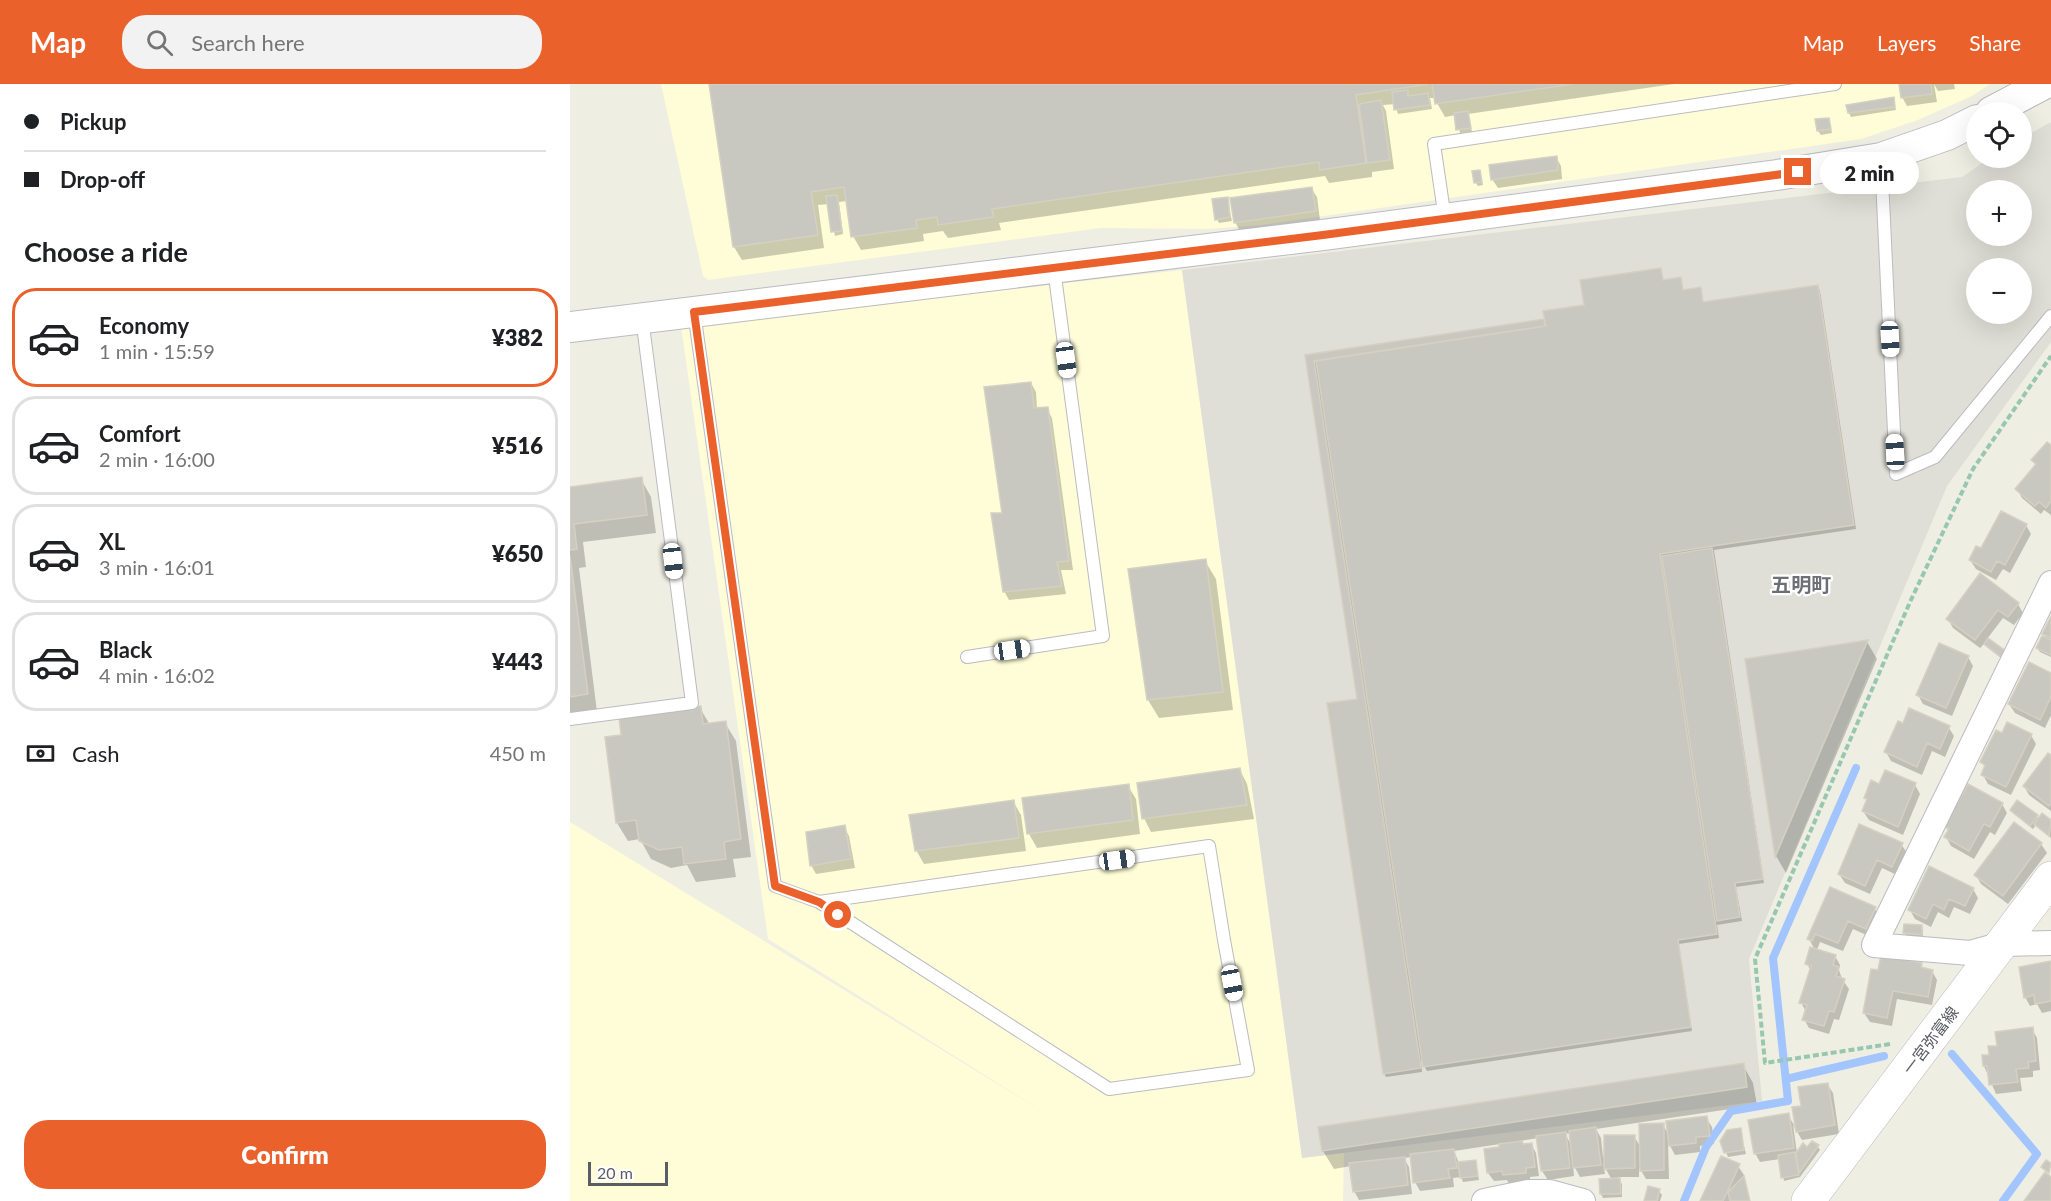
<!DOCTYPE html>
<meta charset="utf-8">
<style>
:root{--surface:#fff;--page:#f2f2f2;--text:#202124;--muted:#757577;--line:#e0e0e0;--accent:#eb612c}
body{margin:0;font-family:Lato,"Noto Sans JP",sans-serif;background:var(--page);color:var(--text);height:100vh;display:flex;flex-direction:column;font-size:22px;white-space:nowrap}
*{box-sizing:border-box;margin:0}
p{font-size:20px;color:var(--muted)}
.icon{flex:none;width:33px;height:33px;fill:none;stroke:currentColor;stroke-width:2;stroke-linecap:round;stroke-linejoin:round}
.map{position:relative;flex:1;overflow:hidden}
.sheet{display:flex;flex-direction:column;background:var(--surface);width:570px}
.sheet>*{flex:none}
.banner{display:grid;align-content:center;height:132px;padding:0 24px;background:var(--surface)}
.fabs{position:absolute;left:1396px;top:18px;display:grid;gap:12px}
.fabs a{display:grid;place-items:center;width:66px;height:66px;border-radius:50%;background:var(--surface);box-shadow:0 6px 24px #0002;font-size:30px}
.scale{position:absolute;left:18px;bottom:15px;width:80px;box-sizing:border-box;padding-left:6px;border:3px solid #5b5d64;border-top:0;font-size:16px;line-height:21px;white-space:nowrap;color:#5b5d64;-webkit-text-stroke:4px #fff;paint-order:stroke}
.end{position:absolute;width:27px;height:27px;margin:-14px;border:8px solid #eb612c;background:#fff;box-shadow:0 0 0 3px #fff}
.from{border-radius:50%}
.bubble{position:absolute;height:42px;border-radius:21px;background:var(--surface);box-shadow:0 6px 24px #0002;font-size:20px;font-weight:800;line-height:42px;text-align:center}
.car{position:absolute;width:18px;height:36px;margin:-18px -9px;border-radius:8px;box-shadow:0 0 4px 2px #0007;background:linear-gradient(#fff 24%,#345 0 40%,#fff 0 76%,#345 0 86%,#fff 0)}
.banner b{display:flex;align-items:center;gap:21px;height:57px;font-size:22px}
.banner b+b{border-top:2px solid var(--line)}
.banner i{width:15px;height:15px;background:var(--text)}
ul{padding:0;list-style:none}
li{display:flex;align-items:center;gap:18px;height:99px;margin:0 12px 9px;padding:0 12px;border:3px solid var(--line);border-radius:24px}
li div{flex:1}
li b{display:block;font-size:22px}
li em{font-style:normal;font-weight:800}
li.current{border-color:var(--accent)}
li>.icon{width:54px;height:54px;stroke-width:1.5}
h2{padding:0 24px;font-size:27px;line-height:72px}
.pay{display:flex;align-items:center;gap:15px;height:66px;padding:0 24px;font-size:22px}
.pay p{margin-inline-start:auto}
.button{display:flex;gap:12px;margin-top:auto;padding:12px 24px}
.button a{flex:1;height:69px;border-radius:24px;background:var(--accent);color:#fff;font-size:24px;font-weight:800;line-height:69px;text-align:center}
header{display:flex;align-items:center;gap:36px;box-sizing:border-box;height:84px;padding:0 30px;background:var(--accent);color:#fff}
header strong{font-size:28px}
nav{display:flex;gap:33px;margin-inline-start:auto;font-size:21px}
.search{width:420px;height:54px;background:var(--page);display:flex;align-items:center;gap:15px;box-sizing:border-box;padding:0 21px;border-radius:24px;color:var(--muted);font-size:22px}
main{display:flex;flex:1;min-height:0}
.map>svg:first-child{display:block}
.commercial{fill:#fefdd8}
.industrial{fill:#dfdfd7;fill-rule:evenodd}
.shadow{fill:#0003;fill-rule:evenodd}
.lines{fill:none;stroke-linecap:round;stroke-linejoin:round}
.stream{stroke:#a2c4ff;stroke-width:8}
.building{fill:#c9c8c0;stroke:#d3d1c1;stroke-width:1.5}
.service-casing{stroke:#bbbbc2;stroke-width:14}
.minor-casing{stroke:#bbbbc2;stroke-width:26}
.tertiary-casing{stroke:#bbbbc2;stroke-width:32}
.secondary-casing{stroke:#bcbdc4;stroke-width:34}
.path{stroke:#98c7af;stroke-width:4;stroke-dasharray:6 3;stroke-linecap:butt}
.service{stroke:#fff;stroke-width:12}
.minor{stroke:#fff;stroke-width:24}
.tertiary{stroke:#fff;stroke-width:30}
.secondary{stroke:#fff;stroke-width:33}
.route{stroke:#eb612c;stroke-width:8}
.labels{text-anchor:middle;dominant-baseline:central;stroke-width:4.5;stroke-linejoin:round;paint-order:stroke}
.street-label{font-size:16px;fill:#5b5d64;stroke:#fff}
.quarter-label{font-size:20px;font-weight:bold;fill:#6c6f76;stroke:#fff}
</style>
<header>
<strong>Map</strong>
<div class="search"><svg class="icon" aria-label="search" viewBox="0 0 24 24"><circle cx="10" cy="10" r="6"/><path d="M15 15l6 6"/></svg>Search here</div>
<nav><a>Map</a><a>Layers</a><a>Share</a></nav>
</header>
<main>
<section class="sheet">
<div class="banner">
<b><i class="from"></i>Pickup</b>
<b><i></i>Drop-off</b>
</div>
<h2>Choose a ride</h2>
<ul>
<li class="current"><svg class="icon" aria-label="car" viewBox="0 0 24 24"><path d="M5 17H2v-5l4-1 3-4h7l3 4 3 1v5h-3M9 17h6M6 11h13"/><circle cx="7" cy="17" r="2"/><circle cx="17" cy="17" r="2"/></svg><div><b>Economy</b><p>1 min · 15:59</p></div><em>¥382</em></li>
<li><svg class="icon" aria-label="car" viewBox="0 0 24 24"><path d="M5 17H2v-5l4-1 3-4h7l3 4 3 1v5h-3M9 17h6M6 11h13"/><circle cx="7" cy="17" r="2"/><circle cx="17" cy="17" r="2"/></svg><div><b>Comfort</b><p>2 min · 16:00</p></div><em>¥516</em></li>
<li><svg class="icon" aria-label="car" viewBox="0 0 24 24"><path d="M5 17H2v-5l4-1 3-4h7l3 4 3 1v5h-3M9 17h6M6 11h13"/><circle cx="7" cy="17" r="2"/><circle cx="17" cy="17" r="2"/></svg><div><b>XL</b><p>3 min · 16:01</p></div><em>¥650</em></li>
<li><svg class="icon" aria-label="car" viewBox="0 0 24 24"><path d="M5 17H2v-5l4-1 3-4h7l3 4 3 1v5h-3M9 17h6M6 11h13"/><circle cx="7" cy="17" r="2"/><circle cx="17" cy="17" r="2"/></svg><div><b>Black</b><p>4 min · 16:02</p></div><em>¥443</em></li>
</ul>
<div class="pay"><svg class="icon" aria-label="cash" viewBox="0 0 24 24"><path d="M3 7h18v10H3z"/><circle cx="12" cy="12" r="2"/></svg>Cash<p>450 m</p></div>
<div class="button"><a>Confirm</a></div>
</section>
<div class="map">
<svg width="1481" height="1117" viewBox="0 0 1481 1117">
<rect width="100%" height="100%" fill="#eeeee3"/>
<path class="commercial" d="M91,0H1420L1402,12L1348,36L1291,55L691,141L638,145L531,144L138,196L133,192Z
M612,186L732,1074L774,1069L773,1117H0V738L488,1037L198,855L111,242Z"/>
<path class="industrial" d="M1481,38V258L1377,402L1179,875L1192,1017L732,1074L612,186L1392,93L1420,74H1452V54ZM1407,106H1452V152H1407ZM1407,184H1452V230H1407Z"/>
<path class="shadow" d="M141,0H1104L898,30L902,48L890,49L886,31L875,33L867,19L866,14H860L862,25L828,30L825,20L813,21L816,27L824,85L802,88V93L759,99L755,92L429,139L431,146L378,154L373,147L353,150L354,157L291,166L283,152L277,117L269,118L273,150L265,152L259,120L248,121L254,164L172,176L164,163Z
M1330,0H1384L1385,5L1368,7L1364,0L1367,18L1337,22L1332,13Z
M1323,15L1326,26L1281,33L1279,29Z
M1259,35L1262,49L1251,51L1248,47Z
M986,73L991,82L992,95L928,104L922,95Z
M910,88L913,101L908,102L905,98Z
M741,104L747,113L750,136L670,147L665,138Z
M657,115L662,137L649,139L647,135Z
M1090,185L1094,197L1111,195L1114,208L1130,205L1134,220L1248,203L1250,207L1286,445L1144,466L1194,799L1166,803L1172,837L1147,841L1149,854L1109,860L1122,947L857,987L851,976L852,988L816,993L814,989L788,616L736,273L976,236L1016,222Z
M461,299L466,308L467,325H477L482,334L503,486H491L496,510L439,516L434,507V430Z
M1481,363V431L1474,426L1471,430L1452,414L1447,405L1466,382L1463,376Z
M71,395L81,413L86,449L13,458L16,483L9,484L27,628L0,632V404Z
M1456,441L1461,450L1440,489L1433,485L1426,496L1406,485L1400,476L1411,466Z
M635,477L646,495L663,626L589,634L578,616L559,486Z
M1448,520L1453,529L1444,541L1433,534L1417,555L1435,577L1418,564L1415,559L1410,564L1383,544L1378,535Z
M1481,535V573L1470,568L1467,564L1477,556L1474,550Z
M1297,558L1307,575L1216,789L1206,772L1177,576Z
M1398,573L1403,582L1382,632L1353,620L1348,611Z
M1481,591V631L1475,644L1445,629L1439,620Z
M130,624L140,641L155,639L166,657L181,773L163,775L166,793L126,798L117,781L101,784L81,775L70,755L58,757L47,739L53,652Z
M1379,644L1384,652L1375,673L1362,667L1352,691L1321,677L1316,668Z
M1433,651H1461L1466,660L1441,711L1418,700L1413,691L1416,684L1412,678Z
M1481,673V727L1459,711L1454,702Z
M670,686L677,700L684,735L581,748L574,734Z
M1345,701L1350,710L1333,751L1299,736L1293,727L1297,717L1295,714L1310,702Z
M558,702L566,715L570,750L467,764L459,750L453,715Z
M443,717L451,731L456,767L354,780L346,766Z
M1432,720L1437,729L1425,751L1420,748L1404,775L1381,762L1376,753L1379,748L1375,742Z
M1441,727L1467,732L1469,736L1472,731L1481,738V754L1466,741L1463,745L1444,730Z
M274,743L279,752L285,784L246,790L241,781Z
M1331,760L1337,769L1327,791L1312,784L1300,810L1275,799L1269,790Z
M1471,760L1477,769L1438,820L1411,800L1406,791Z
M1260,805L1304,824L1310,833L1301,853L1283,845L1273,867L1250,858L1247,866L1265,872L1270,881L1269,886L1272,895L1279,905L1269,936L1264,935L1259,950L1239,944L1234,935L1236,928L1231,918L1241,887L1237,880L1245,866L1239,855Z
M1403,805L1408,814L1400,830L1384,823L1379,834L1368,828L1361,843L1345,835L1340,826Z
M1351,842L1353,846V854L1337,853L1335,849Z
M1481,879V927L1472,929L1467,920L1460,922L1455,913Z
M1351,880L1354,886L1362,887L1367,896L1362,921L1327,915L1322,942L1300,938L1294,929L1309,888Z
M1462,945L1467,954L1470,986L1463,987V993L1450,994L1452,1007L1426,1010L1414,982L1428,963Z
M1173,981L1183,999L1187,1021L1026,1045L1031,1054L1033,1073L1064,1052L1071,1064L1093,1041L1099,1051L1136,1034L1142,1043L1144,1060L1130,1062V1068L1105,1071L1098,1058L1099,1095H1076L1069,1083V1093H1048L1052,1100V1113L1033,1114L1031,1110L1042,1096L1034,1082L1035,1090L1010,1093L1003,1080L1004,1092L978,1096L972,1087L968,1054L950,1057L953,1061L961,1060L966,1069L969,1092L960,1093V1097L939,1100L937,1096L924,1097L918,1089L931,1064L930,1060L884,1067L889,1079L905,1077L909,1096L893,1098L891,1093L883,1094L884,1103L850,1107L845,1098L842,1073L834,1074L839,1083L842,1110L789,1116L784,1107L781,1082L764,1085L753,1067L750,1044ZM1001,1049L1002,1062L995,1050Z
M1257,1000L1263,1009L1269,1050L1232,1056L1223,1041L1227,1069L1248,1063L1250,1066L1230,1093L1214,1097L1210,1075L1190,1078L1185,1069L1218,1031L1227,1046L1232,1024Z
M1170,1046L1176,1070L1158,1073L1156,1068Z
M1168,1082L1174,1091L1180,1117H1132Z
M1089,1107L1092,1111L1090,1117H1075Z"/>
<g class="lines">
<path class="stream" d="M1382,970L1467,1070L1433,1117
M1216,995L1314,972
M1114,1117L1136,1063L1161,1027L1218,1017L1203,874L1286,684"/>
</g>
<path class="building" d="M139,0H859L786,11L796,79L750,86L749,78L422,125L424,133L368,141L367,133L346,136L347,144L281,153L274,103L241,108L248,151L163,163Z
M862,0H1003L865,20Z
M1329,0H1361L1362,10L1331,14Z
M838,6V12L858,9L860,21L824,26L822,8Z
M1324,13L1325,23L1278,29L1276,21Z
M811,16L820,76L797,79L789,20Z
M898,27L901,44L886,46L884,29Z
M1259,34L1261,45L1247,47L1245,35Z
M987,72L988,86L921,96L919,81Z
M910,86L912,98L904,99L902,87Z
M742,103L746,127L664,139L660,114Z
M267,111L272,147L261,148L256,112Z
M658,113L660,133L645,136L642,115Z
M1091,184L1093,196L1111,193L1113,206L1131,203L1133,218L1248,201L1284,441L1090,470L1147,850L1108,856L1121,943L853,983L746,277L976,242L973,227L1014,221L1010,196Z
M974,235L975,242L744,277L851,984L813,990L757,619L787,615L735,271Z
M461,298L464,324L478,323L499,477L487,478L492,502L433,508L421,429H432L414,303Z
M1477,358L1481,361V417L1476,424L1469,418L1465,422L1445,405L1466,380L1461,376Z
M72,393L77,431L4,440L7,465L0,466V403Z
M1431,427L1457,440L1435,481L1427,477L1421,488L1399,476L1406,462L1411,464Z
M1142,464L1193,795L1165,799L1170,833L1147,837L1092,472Z
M0,472L18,610L0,613Z
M636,475L653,608L577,616L558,485Z
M1410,489L1449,519L1438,533L1428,526L1405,556L1376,535Z
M1481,532V554L1472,550Z
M1472,552L1481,556V571L1466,564Z
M1418,554L1437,568L1432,574L1414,560Z
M1298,556L1205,773L1175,575Z
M1369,559L1399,572L1376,624L1346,611Z
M1459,578L1481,589V613L1470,636L1438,620Z
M131,622L133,640L156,637L171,755L154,758L156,775L114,780L112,763L89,766L69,757L66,736L46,739L35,653L51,651L49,633Z
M1339,624L1380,642L1370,665L1357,659L1347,683L1314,668L1328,637L1333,639Z
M1437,638L1462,650L1436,703L1411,691L1415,681L1410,678L1426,646L1432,649Z
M1478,669L1481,671V720L1479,722L1453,702Z
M670,684L677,721L572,735L567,699Z
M1315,686L1346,699L1328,743L1292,727L1297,715L1294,714L1301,696L1309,700Z
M559,700L563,736L457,750L452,714Z
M1398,700L1433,719L1420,743L1414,740L1399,767L1374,753L1379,745L1374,742Z
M444,716L449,754L345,767L339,731Z
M1447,716L1468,731L1460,742L1440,726Z
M1472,729L1481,736L1479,752L1464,740Z
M1444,738L1472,759L1433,812L1404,791Z
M1289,740L1333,759L1322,783L1307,776L1295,802L1268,790Z
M275,741L281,775L240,782L236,748Z
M1359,782L1404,804L1395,822L1379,815L1374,826L1363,820L1356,835L1338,826Z
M1260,803L1306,823L1296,845L1278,837L1268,859L1245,850L1242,857L1237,855Z
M1334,840L1352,841V851L1333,849Z
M1240,863L1266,871L1263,881L1269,883L1266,892L1275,895L1264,928L1259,927L1254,942L1232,936L1237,921L1229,919L1241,882L1235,880Z
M1311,871L1352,879L1351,883L1363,886L1358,913L1323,907L1317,934L1293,929L1301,885L1308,886Z
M1481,877V917L1465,920L1464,911L1454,914L1449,883Z
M1463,943L1466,977L1458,978L1459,984L1446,985L1448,998L1419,1001L1417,982H1413L1412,971H1419L1418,962H1427L1425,948Z
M1174,979L1177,1003L752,1067L748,1043Z
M1258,999L1265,1041L1226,1048L1222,1023L1231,1022L1228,1003Z
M1219,1029L1224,1064L1184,1070L1178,1036Z
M1137,1032L1140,1052L1126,1053V1059L1099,1062L1096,1037Z
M1094,1039V1086L1070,1087L1069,1040Z
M1026,1043L1031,1081L1003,1084L999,1047Z
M1171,1044L1174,1066L1154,1069L1150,1057L1157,1046Z
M996,1048L1000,1084L971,1087L966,1052Z
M1034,1051H1065V1084L1034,1085Z
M952,1057L953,1060L962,1059L965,1083L956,1084V1089L933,1091L932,1087L917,1089L914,1065L929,1063V1060Z
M1242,1057L1249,1061L1229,1089L1226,1069L1233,1059L1237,1063Z
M884,1065L887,1084L878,1085L880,1094L843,1099L840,1070Z
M1225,1068L1229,1091L1211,1094L1208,1071Z
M1151,1072L1170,1080L1153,1117H1130Z
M835,1073L838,1101L783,1108L779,1079Z
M906,1076L908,1092L890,1094L888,1078Z
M1476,1076L1481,1079L1479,1089L1471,1083Z
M1475,1088L1481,1093V1117H1454Z
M1174,1092L1180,1117H1160L1158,1108Z
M1050,1094L1051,1110H1030L1029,1095Z
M1078,1102L1090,1105L1087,1117H1074Z"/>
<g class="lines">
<defs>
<path id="service" d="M1311,74L1326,390L1365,373L1481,232
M875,135L864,60L1265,0
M124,228L205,802L249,818L639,762L654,856L678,986L539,1005L249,818
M397,573L533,552L484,185
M0,635L122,619L72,234"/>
<path id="minor" d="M1481,499L1304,861L1400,869L1432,860L1481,859
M914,1117L958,1108H980L1013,1117"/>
<path id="tertiary" d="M1421,28L1474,0
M0,243L753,151L1207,91L1311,74L1377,51L1407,36"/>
<path id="secondary" d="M1238,1117L1481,794"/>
</defs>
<use href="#service" class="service-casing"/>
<use href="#minor" class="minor-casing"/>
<use href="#tertiary" class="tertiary-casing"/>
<use href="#secondary" class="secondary-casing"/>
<path class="path" d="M1320,960L1195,979L1185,875L1340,518L1403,385L1481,272"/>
<use href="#service" class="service"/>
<use href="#minor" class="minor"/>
<use href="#tertiary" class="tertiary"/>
<use href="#secondary" class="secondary"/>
</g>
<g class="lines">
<path class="route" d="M268,831L249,818L205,802L124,228L753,151L1228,88"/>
</g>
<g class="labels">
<g class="street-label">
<text transform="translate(1360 956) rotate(-53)">一宮弥富線</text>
</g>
<g class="quarter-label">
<text x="1231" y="500">五明町</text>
</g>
</g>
</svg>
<div class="fabs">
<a><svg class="icon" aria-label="locate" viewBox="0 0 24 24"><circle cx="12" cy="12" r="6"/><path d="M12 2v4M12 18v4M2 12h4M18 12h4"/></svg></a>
<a>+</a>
<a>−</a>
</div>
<div class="scale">20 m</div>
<i class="end from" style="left:268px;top:831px"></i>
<i class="end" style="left:1228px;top:88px"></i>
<div class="bubble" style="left:1250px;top:68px;width:99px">2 min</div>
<i class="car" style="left:1320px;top:255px;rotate:177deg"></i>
<i class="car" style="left:496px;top:276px;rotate:172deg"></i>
<i class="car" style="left:1325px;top:368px;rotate:357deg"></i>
<i class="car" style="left:103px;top:477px;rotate:173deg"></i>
<i class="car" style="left:442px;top:566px;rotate:82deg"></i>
<i class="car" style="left:547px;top:776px;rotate:82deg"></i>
<i class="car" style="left:662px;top:899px;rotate:169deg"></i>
</div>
</main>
